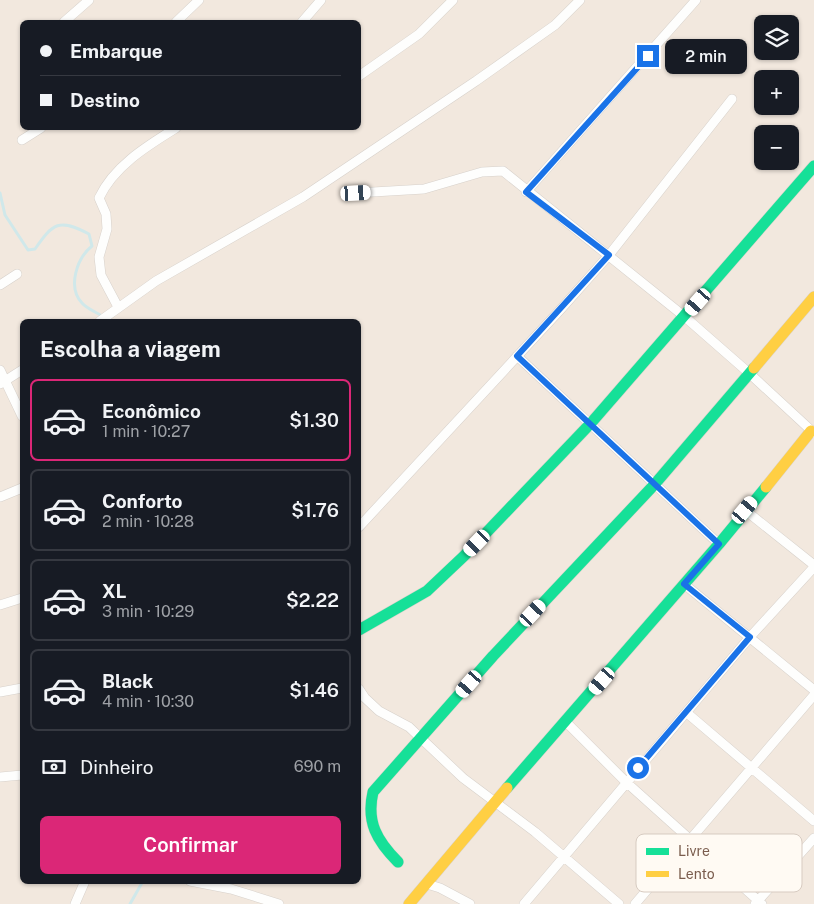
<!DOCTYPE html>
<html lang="pt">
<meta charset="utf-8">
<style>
:root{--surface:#171b24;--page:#20242c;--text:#f1f3f6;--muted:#9ea1a6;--line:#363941;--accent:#db2777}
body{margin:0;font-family:"Public Sans",sans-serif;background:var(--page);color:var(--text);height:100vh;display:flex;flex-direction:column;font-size:19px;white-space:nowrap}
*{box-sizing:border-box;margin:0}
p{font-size:16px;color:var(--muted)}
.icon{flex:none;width:28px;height:28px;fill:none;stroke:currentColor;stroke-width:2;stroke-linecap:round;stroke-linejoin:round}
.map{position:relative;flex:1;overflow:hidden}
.drawer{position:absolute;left:20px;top:319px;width:341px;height:565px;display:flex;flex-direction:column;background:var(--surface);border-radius:8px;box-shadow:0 1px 4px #0004}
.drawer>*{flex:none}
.top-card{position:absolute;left:20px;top:20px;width:341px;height:110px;border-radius:8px;box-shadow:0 1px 4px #0004;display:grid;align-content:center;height:110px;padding:0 20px;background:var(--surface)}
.controls{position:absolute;left:754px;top:15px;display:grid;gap:10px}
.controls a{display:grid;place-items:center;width:45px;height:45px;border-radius:8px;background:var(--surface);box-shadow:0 1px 4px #0004;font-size:25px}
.end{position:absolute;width:22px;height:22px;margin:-11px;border:6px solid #1a73e8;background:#fff;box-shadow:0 0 0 2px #fff}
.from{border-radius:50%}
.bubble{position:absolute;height:35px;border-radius:8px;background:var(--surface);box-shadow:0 1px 4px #0004;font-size:16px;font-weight:600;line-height:35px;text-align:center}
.car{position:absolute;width:15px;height:30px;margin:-15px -8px;border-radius:6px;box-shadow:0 0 4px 1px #0007;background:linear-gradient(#fff 24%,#345 0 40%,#fff 0 76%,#345 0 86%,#fff 0)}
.top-card b{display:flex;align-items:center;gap:18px;height:48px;font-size:19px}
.top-card b+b{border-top:1px solid var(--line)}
.top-card i{width:12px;height:12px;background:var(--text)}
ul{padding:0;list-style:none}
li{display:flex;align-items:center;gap:15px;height:82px;margin:0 10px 8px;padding:0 10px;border:2px solid var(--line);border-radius:8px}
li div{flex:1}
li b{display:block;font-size:19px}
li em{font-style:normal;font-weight:600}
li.current{border-color:var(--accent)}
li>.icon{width:45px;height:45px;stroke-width:1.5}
h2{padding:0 20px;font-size:22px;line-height:60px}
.pay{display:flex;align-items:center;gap:12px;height:55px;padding:0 20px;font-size:19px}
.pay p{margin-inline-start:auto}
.cta{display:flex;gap:10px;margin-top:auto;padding:10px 20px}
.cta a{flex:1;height:58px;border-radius:8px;background:var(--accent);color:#fff;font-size:20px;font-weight:600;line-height:58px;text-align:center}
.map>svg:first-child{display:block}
.residential{fill:#f2e8de;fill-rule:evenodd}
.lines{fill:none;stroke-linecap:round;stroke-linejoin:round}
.stream{stroke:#d0e8ea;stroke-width:3}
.street-casing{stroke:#d7d1cb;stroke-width:10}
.fast-casing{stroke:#d9d2cb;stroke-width:12}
.slow-casing{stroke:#d9d2cb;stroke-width:12}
.street{stroke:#fefefd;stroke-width:9}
.fast{stroke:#16e098;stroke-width:11}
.slow{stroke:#ffcf43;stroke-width:11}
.route{stroke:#1a73e8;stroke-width:6}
.key{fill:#fffaf3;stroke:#d7cbc1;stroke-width:1}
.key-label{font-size:14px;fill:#7a5c4d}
</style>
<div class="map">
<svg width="814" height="904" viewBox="0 0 814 904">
<rect width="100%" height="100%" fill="#f9f5f0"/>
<path class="residential" d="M0,0H814V904H0ZM22,22H359V128H22ZM762,24H790V51H762ZM762,79H790V106H762ZM762,134H790V161H762ZM22,321H359V881H22Z"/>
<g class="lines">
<path class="stream" d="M0,193L5,215L28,250L35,249C53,223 59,218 89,234L92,246C77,258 67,287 82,303C89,311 101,313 108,321
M130,904L143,881"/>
<defs>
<path id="street" d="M64,22L89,0
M176,22L199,0
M302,22L321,0
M359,76L419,34L453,0
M22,140L41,128
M526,192L696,0
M356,193L424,189L482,172L503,171L685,317L749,373L814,433
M0,285L17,274
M118,307L101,275L99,257L107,229L106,214L99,198C114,166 147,146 176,128
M100,321L156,281L303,197L476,81L555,25L580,0
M517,356L719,544
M0,370L22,416
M0,384L22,370
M0,497L22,488
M745,510L814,565
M359,527L561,309L609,255L732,99
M684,584L814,690
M0,605L22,598
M359,689L365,698L379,711L409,727L463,778L535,832L619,904
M0,692L22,688
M687,713L814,821
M566,722L626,782L762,904
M0,777L22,775
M190,881L231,889L279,904
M427,884L440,888L470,904
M75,904L85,881
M524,904L750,637L814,567
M635,904L814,695
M755,904L814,838"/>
<path id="fast" d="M359,630L427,591L464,556L591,423L814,166
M507,788L719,544L766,487
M398,862C377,841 366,822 373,792L493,656L654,485L754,368"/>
<path id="slow" d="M754,368L814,297
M766,487L811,431
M409,904L507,788"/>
</defs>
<use href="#street" class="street-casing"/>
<use href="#fast" class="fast-casing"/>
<use href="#slow" class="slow-casing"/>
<use href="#street" class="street"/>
<use href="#fast" class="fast"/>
<use href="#slow" class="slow"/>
</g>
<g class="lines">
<path class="route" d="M638,768L750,637L684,584L719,544L517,356L609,255L526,192L648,56"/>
</g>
<rect x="636" y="834" width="166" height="58" rx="8" class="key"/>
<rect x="646" y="848" width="23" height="7" fill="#16e098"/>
<rect x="646" y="871" width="23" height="6" fill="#ffcf43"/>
<g class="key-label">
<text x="678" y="856">Livre</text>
<text x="678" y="879">Lento</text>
</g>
</svg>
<div class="controls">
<a><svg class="icon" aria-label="layers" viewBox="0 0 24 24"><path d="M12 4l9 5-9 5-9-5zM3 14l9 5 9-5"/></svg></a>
<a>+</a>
<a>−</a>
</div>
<i class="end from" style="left:638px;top:768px"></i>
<i class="end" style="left:648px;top:56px"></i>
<div class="bubble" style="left:665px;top:39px;width:82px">2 min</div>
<i class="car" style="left:356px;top:193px;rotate:87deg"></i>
<i class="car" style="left:698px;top:302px;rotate:221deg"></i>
<i class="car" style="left:745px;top:510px;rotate:40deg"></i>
<i class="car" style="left:477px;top:543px;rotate:224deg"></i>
<i class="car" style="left:533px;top:613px;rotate:43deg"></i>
<i class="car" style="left:602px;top:681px;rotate:221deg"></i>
<i class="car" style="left:469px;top:684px;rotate:221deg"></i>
<div class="top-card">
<b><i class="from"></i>Embarque</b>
<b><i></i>Destino</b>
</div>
<section class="drawer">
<h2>Escolha a viagem</h2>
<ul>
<li class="current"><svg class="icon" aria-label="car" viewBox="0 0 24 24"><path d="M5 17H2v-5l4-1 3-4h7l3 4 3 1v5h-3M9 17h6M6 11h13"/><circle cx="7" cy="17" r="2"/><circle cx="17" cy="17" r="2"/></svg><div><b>Econômico</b><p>1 min · 10:27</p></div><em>$1.30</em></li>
<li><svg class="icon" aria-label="car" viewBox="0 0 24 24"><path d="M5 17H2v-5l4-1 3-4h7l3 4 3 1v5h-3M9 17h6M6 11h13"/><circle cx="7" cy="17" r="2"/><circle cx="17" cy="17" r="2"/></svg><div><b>Conforto</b><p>2 min · 10:28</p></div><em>$1.76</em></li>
<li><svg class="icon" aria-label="car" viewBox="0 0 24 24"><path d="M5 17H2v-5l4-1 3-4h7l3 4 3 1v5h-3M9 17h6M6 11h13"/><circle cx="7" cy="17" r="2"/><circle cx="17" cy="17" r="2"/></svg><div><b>XL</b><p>3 min · 10:29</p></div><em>$2.22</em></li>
<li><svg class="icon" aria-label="car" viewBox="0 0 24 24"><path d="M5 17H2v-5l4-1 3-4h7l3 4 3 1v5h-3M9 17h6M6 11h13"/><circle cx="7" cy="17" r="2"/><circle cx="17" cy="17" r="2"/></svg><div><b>Black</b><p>4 min · 10:30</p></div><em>$1.46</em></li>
</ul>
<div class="pay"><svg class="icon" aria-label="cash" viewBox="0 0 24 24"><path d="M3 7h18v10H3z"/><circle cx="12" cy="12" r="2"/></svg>Dinheiro<p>690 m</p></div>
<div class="cta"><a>Confirmar</a></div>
</section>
</div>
